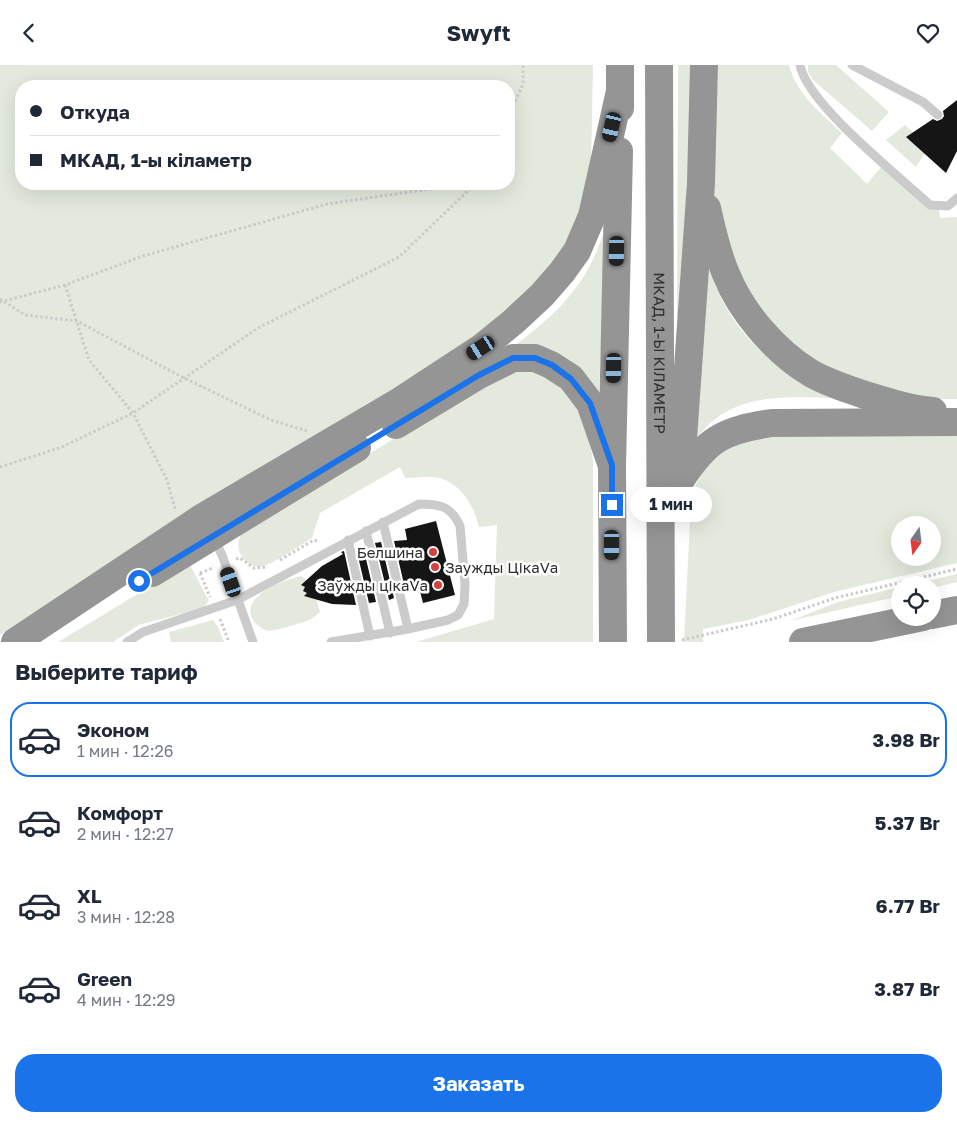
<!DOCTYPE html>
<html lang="ru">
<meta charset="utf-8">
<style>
:root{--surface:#fff;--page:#f6f6f7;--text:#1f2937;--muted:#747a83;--line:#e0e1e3;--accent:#1a73e8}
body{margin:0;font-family:"Golos Text",sans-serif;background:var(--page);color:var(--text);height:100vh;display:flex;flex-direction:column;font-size:19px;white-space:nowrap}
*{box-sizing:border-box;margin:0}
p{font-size:16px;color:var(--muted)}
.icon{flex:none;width:28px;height:28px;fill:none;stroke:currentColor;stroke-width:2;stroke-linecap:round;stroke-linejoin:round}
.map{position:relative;height:577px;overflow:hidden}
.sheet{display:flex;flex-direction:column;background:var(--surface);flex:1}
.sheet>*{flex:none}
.guide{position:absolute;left:15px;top:15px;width:500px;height:110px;border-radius:20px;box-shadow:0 5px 20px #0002;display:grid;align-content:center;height:110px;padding:0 15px;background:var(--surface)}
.needle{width:32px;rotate:194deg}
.tools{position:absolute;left:891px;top:451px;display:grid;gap:10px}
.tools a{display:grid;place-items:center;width:50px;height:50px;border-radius:50%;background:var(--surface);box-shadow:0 5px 20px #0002;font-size:25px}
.end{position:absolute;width:22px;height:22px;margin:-11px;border:6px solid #1a73e8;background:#fff;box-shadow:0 0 0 2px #fff}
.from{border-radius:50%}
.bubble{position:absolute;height:35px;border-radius:18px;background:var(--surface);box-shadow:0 5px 20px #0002;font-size:16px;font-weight:700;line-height:35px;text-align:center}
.car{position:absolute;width:15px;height:30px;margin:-15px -8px;border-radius:6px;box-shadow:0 0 4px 1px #0007;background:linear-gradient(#222 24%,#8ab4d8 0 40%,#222 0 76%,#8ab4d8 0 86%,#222 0)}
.guide b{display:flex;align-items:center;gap:18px;height:48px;font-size:19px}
.guide b+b{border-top:1px solid var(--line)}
.guide i{width:12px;height:12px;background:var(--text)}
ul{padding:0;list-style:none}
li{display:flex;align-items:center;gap:15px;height:75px;margin:0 10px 8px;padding:0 5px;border:2px solid transparent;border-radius:20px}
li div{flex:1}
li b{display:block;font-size:19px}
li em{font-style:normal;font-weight:700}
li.current{border-color:var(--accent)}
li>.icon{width:45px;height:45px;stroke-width:1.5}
h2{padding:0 15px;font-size:22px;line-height:60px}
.primary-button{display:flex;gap:10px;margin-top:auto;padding:10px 15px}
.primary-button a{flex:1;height:58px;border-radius:20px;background:var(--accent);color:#fff;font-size:20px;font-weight:700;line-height:58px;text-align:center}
header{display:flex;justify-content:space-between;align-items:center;height:65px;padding:0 15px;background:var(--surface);font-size:22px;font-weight:700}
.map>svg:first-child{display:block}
.green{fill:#e3eadd;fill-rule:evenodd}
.building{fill:#151515}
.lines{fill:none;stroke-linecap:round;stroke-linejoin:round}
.path{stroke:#cbcbcb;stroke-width:3;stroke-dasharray:2.5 2.5;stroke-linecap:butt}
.lane{stroke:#cbcbcb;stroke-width:9}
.highway{stroke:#959595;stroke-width:28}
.route{stroke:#1a73e8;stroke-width:6}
.poi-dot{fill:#d5413f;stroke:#fff;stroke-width:2}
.labels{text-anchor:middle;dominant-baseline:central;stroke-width:5;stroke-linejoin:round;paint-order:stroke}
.street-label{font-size:15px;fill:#2e2e2e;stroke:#fff}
.poi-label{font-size:15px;fill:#2e2e2e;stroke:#fff;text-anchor:end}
</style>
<header><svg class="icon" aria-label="back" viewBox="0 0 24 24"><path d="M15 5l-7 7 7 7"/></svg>Swyft<svg class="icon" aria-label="heart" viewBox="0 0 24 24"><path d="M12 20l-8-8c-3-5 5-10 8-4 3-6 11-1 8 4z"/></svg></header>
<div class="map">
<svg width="957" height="577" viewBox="0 0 957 577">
<rect width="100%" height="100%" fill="#fff"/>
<path class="green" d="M0,0H593L591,104L586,132L568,175L545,210L486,269L121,499L0,570ZM21,21H509V119H21Z
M678,0H694L682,253H677Z
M718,0H789C797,30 821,48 842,68L830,83L867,119L881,102L939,143L940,153L957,152V334H938L885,326L847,312L810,294L783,276L746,229L712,143Z
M808,0H836L889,47L872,66L813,15L808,7Z
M905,60L929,82L916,102L886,75Z
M603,170L605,171L599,330C575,298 558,278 515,280C543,260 573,233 589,202C595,192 599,180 603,170Z
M707,195C719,240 744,277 783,303C802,316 825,324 845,334C804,331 748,327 714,355C706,361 699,371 692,378Z
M517,304H533L570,325L588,362L593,396V577H416L494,554L497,460L479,462C473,438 459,415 433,412C424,411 414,413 405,413L400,402L320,448L312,473C302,479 270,501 260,502C253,502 244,496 241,490C235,479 240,470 247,461L503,309Z
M957,364V498L834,527L749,555L703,564V577H684L691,436L696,419L707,401L721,387L754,367ZM900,460H932V492H900Z
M189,498L209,536L203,543L139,560L113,577H58Z
M957,509V517L933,523L932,520H910Z
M301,511C314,519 316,533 320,547C317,550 314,552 311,554C306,557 274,566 269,566C263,565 256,560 253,555C239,531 284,515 301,511Z
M900,522V531L790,556L838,537Z
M213,555L218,562L224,577H171L169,567Z"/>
<path class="building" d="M957,35V86L946,108L906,72L933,54L937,56L942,54L944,51L943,46Z
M436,456L455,530L423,538L419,522L406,528L394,476L407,475L405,464Z
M381,477L394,533L389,535L375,478Z
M363,481L376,537L369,538L356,483Z
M344,486L356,540L332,539L304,531L307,528L303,526L305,522L301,520L322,501L343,489L341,487Z"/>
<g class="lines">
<path class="path" d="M509,50L523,19V0
M65,220L89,295L133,348L167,415L175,444
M0,234L25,250L77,256L184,313L271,355L307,366
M0,237L65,220L143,191L327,139L464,119
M0,402L62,382L133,348L258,263L399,192L475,119
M236,494L240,493L254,503L268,502
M280,495L314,475L318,476
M200,508L213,503
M200,508L210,532
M220,554L229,577
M682,575L773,554L835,533L957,504"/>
<path class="lane" d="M800,0C807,39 899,111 930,140L948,141L957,133
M852,0L923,37L938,50
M383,457L408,564
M366,466L390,568
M214,473L222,490L253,577
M348,475L370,571
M127,577L143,567L237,535L419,439C440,439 451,441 460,461L465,519L464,539L458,550L448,555L408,564L331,577"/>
<g class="highway">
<path id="s1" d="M659,0L661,577"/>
<path d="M620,43V0"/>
<path d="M707,143C712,166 717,188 726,209C741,247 775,286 809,307C825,317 845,323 862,329C885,336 909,344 933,346"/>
<path d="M396,360L479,310L513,293H535L551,300L571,313L590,338L612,401"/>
<path d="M680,416L701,118L704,0"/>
<path d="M680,416C707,374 723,365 772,358L957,357"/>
<path d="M152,508L357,383"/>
<path d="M932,550L957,545"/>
<path d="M15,577L203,452L400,336L481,283L513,257L542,230L562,207L577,186L592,151L620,26"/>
<path d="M613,577L612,401L619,86"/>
<path d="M803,577L923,552"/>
</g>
</g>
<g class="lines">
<path class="route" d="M139,516L479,310L513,293H535L552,300L571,314L590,338L612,400V440"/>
</g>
<g class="poi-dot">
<circle cx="433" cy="487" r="5"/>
<circle cx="435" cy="502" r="5"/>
<circle cx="438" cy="520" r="5"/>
</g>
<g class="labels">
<g class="street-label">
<text stroke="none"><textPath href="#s1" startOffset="288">МКАД, 1-Ы КІЛАМЕТР</textPath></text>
</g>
<g class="poi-label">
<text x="423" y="487">Белшина</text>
<text x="445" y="502" text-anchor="start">Заужды ЦікаVа</text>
<text x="428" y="520">Заўжды цікаVа</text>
</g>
</g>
</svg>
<div class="tools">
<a><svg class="needle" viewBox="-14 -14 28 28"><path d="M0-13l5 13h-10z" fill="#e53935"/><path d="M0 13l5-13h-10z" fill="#747a83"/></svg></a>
<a><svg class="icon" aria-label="locate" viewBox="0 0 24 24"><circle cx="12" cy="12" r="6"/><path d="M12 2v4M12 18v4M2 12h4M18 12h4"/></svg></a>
</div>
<i class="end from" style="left:139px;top:516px"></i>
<i class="end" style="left:612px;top:440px"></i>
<div class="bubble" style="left:630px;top:422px;width:82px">1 мин</div>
<i class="car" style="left:612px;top:62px;rotate:193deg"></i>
<i class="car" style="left:617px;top:186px;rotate:181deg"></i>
<i class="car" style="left:481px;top:283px;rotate:237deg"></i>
<i class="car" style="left:614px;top:303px;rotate:181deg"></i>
<i class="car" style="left:612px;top:480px;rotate:180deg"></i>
<i class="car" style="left:231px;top:517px;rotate:341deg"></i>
<div class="guide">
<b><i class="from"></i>Откуда</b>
<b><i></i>МКАД, 1-ы кіламетр</b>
</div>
</div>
<section class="sheet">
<h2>Выберите тариф</h2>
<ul>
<li class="current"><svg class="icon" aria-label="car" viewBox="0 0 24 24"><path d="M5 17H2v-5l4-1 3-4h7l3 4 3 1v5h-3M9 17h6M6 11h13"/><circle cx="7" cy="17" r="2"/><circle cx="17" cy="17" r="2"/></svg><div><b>Эконом</b><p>1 мин · 12:26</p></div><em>3.98 Br</em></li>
<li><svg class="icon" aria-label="car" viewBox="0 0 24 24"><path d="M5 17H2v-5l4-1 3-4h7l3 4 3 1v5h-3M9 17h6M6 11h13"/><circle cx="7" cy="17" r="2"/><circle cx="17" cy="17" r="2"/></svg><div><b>Комфорт</b><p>2 мин · 12:27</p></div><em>5.37 Br</em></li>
<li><svg class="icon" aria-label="car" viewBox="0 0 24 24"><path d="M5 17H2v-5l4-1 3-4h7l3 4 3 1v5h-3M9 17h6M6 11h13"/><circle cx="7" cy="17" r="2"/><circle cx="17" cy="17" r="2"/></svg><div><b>XL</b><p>3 мин · 12:28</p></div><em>6.77 Br</em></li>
<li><svg class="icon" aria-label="car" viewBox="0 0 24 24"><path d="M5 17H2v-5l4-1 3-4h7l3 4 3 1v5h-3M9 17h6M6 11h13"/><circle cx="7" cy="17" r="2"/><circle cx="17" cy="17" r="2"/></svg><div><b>Green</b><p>4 мин · 12:29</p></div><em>3.87 Br</em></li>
</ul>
<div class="primary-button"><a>Заказать</a></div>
</section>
